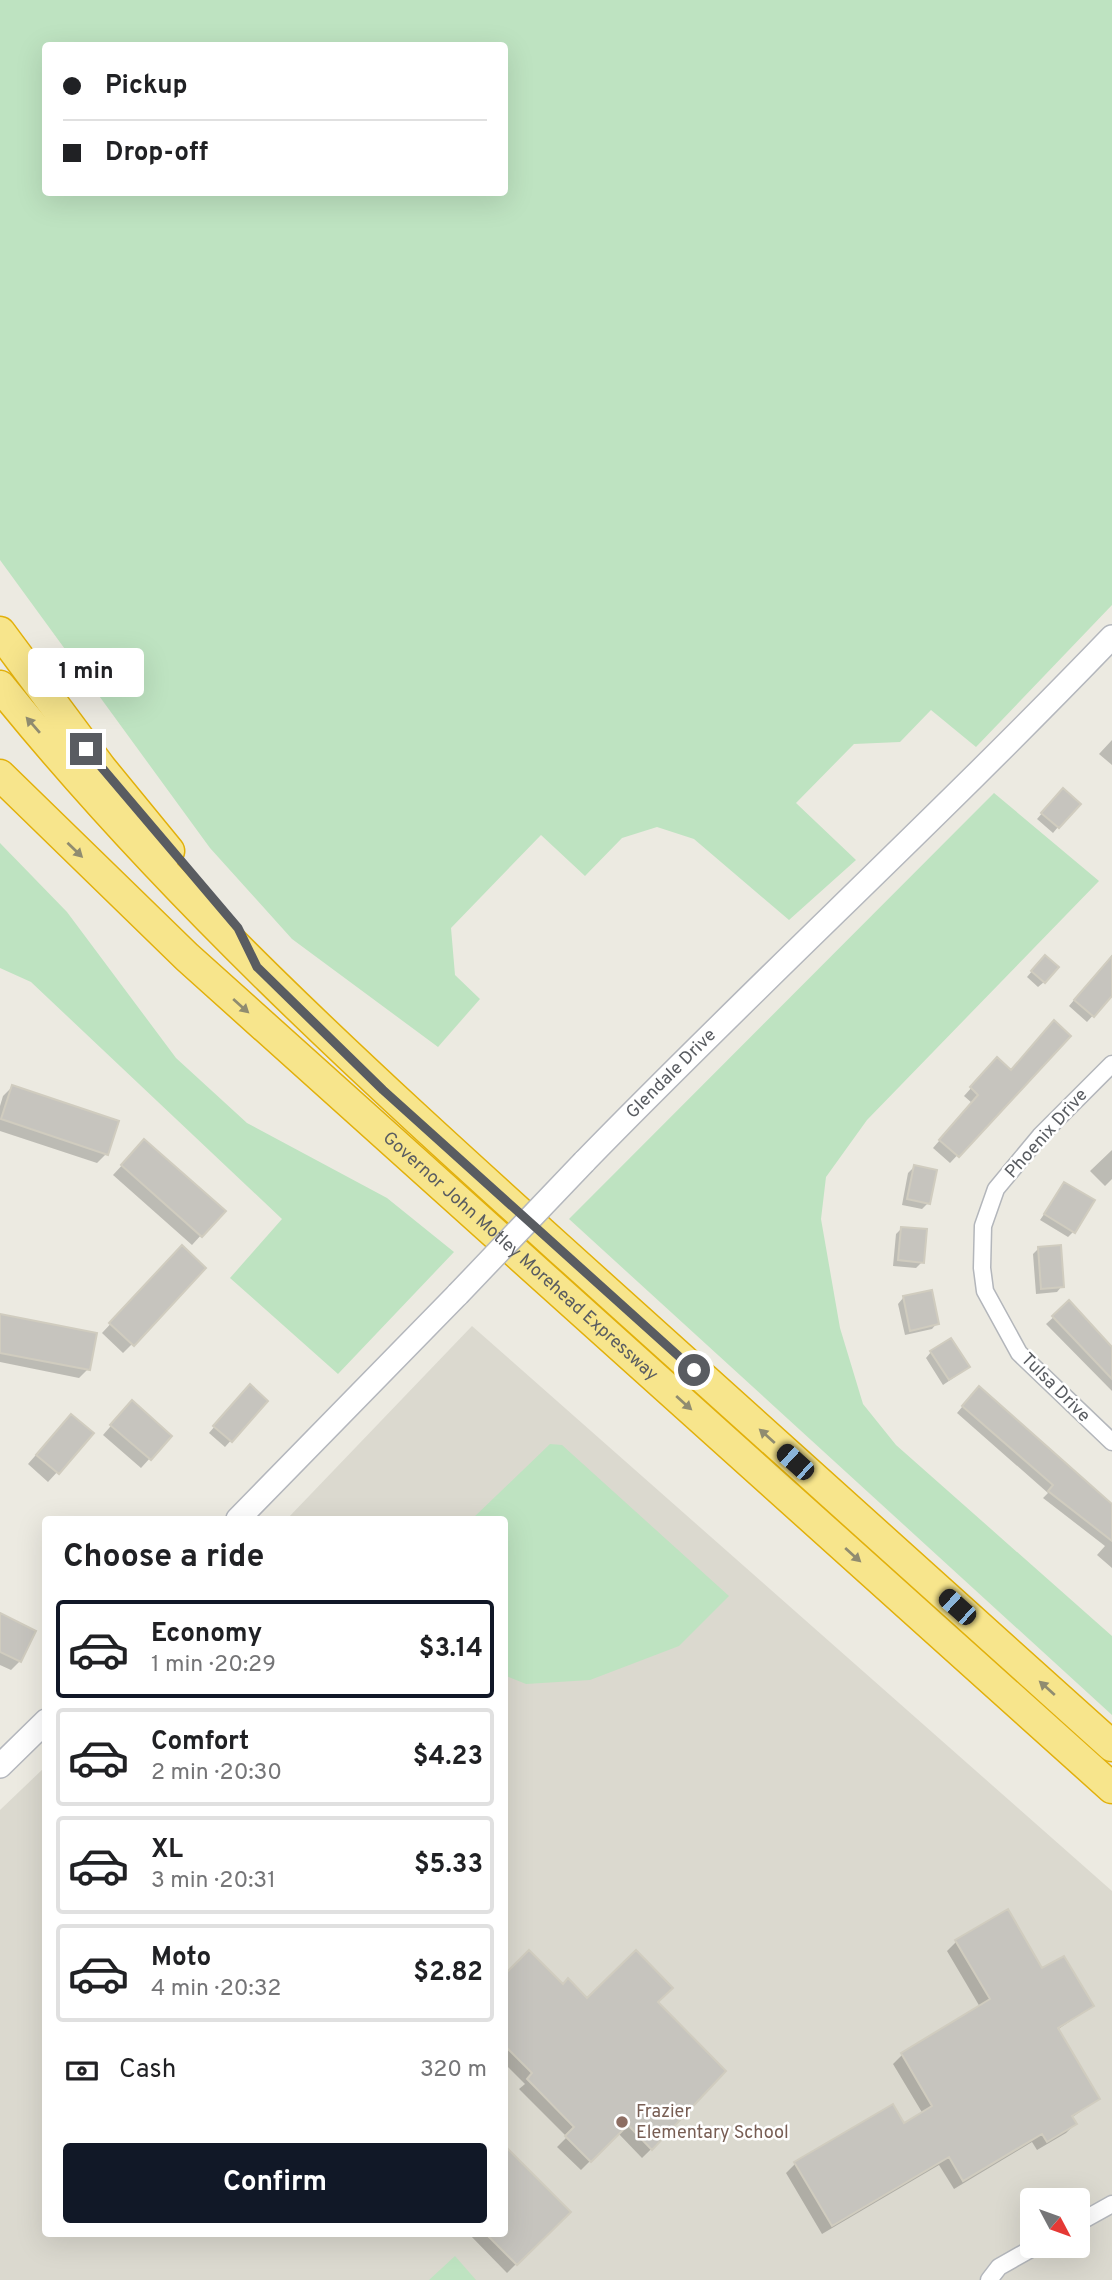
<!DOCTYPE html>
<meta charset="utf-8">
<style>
:root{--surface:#fff;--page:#f2f2f2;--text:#202124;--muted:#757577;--line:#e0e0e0;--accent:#111827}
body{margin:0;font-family:Overpass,sans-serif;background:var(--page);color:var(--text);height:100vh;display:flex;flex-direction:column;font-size:26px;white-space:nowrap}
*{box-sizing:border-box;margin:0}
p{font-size:23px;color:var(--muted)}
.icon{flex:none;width:38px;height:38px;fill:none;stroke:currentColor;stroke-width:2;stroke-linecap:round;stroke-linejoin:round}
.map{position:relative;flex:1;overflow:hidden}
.details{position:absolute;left:42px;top:1516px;width:466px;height:721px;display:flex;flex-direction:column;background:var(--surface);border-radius:7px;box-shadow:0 7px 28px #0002}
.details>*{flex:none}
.banner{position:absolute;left:42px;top:42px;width:466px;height:154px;border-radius:7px;box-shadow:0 7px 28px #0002;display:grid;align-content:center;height:154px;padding:0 21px;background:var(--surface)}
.needle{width:46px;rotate:131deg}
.buttons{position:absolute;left:1020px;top:2188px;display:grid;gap:14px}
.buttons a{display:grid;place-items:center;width:70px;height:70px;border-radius:7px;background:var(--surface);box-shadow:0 7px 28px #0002;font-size:35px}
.end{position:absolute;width:32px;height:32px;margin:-16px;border:9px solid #595c61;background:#fff;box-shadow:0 0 0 4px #fff}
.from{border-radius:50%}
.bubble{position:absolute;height:49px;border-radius:7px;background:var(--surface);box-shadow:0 7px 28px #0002;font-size:23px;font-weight:700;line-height:49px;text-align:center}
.car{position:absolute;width:21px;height:42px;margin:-21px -10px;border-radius:9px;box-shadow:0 0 5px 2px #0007;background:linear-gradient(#222 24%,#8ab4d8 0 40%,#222 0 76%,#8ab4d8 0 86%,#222 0)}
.banner b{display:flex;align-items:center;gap:24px;height:66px;font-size:26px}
.banner b+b{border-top:2px solid var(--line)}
.banner i{width:18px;height:18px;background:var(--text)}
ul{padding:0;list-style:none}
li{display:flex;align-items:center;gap:21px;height:98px;margin:0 14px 10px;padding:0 7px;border:4px solid var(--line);border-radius:7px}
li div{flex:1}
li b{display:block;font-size:26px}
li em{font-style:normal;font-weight:700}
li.selected{border-color:var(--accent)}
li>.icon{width:63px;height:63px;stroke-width:1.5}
h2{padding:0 21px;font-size:32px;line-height:84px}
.pay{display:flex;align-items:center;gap:18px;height:77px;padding:0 21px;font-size:26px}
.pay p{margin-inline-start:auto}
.cta{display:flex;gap:14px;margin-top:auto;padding:14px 21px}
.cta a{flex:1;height:80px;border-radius:7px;background:var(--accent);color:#fff;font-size:28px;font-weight:700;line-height:80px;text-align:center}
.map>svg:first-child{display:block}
.education{fill:#dbd9cf;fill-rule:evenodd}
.green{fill:#bee3c1;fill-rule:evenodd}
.shadow{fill:#0003}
.building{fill:#c6c4be;stroke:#d0ccbf;stroke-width:2}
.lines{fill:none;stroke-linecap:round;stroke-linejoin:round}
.street-casing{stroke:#b3b6bb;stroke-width:19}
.secondary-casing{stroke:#b4b7bd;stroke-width:26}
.highway-casing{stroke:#e2b00b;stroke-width:33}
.street{stroke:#fff;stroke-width:16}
.secondary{stroke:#fff;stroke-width:23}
.highway{stroke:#f7e58c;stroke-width:30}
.secondary-bridge-casing{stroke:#b4b7bd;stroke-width:26;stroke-linecap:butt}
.secondary-bridge{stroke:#fff;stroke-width:23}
.oneway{fill:#908c70}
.route{stroke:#595c61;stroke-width:9}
.education-dot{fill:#8d6e63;stroke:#fff;stroke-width:2.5}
.labels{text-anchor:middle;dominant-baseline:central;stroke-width:5;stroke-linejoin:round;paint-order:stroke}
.street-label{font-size:18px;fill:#595c61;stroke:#fff}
.education-label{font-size:18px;fill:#785e54;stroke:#fff;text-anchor:start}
</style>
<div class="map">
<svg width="1112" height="2280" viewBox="0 0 1112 2280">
<rect width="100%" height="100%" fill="#eceae1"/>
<path class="education" d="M472,1326L1112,1891V2280H0V1810L45,1767L46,2233H504V1519H287ZM1032,2200H1078V2245H1032Z"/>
<path class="green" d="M0,0H1112V605L976,747L931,710L900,742L854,744L796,803L856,860L789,920L694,839L657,827L622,838L585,876L541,835L451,928L455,975L480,999L438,1047L292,939L210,848L0,560ZM46,46H504V192H46Z
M994,793L1099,881L867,1120L826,1177L821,1219L840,1328L863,1404L896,1445L1112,1636V1715L569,1219Z
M0,843L67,912L176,1058L247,1123L387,1198L454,1252L338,1374L230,1278L282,1219L31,982L0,968Z
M550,1444L562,1445L729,1596L679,1646L590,1680L526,1684L504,1675V1519H472Z
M455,2256L476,2280H429Z"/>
<path class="shadow" d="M1112,740V765L1099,754Z
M1057,796L1058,827L1053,833L1037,819Z
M1112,955V994L1087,1022L1069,1006Z
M1039,963L1044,982L1038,987L1027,977Z
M1069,1036L950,1163L933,1148L972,1103L964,1096L990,1067L1010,1072Z
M12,1087L106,1154L97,1163L0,1131V1106L3,1096Z
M136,1150L223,1211L192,1245L113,1175Z
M1112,1150V1179L1105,1186L1090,1171Z
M914,1167L928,1203L922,1209L902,1205L908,1173Z
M1065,1184L1073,1232L1068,1237L1040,1220Z
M902,1228L922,1262L916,1268L893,1266L896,1234Z
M1039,1248L1062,1286L1057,1292L1036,1294L1033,1254Z
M173,1257L132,1344L123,1353L102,1333Z
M903,1298L937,1323L932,1329L905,1335L898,1304Z
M1069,1303L1112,1347V1391L1046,1324Z
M0,1316L88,1369L79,1378L0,1362Z
M931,1352L962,1372L943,1385L926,1358Z
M244,1392L266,1401L225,1447L209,1433Z
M973,1394L1112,1512V1568L1097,1555L1105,1546L1043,1498L1048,1493L957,1413Z
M123,1412L170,1436L141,1468L103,1435Z
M62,1425L92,1434L48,1482L28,1464Z
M0,1615L20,1661L11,1670L0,1665Z
M956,1942L1042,1971L1092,2006L1057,2030L1098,2099L1071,2118L1075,2124L1066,2133L1037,2150L1032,2142L954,2189L939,2165L822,2234L786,2173L795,2164L903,2125L923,2114L893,2064L902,2055L980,2007L947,1951Z
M504,1978L563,1986L587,2000L693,2108L642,2158L618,2133L581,2170L557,2147L567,2137L519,2089L525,2084L504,2063Z
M504,2147L568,2212L507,2273L468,2233H504Z"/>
<path class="building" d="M1063,788L1081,804L1059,828L1041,813Z
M1045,955L1059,967L1045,983L1031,971Z
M1112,956V996L1094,1017L1074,1000Z
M1054,1020L1071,1036L959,1157L939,1140L978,1095L970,1087L997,1057L1011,1070Z
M12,1085L119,1121L108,1155L1,1119Z
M144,1139L226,1211L202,1237L121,1165Z
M914,1165L937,1170L930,1204L907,1199Z
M1064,1182L1095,1200L1075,1233L1044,1214Z
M901,1227L927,1229L924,1263L898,1260Z
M182,1245L206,1268L134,1346L109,1323Z
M1061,1245L1064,1287L1041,1289L1038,1247Z
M932,1290L939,1324L910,1331L903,1296Z
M1069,1300L1112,1347V1379L1052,1316Z
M0,1314L97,1333L90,1370L0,1353Z
M951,1338L970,1367L949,1380L930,1351Z
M250,1384L268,1401L232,1442L213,1426Z
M979,1386L1112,1504V1541L1048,1491L1053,1485L962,1406Z
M132,1400L172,1436L151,1460L110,1425Z
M71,1414L94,1433L59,1474L36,1455Z
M0,1613L36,1631L21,1662L0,1652Z
M1008,1909L1042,1968L1064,1956L1094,2006L1058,2028L1100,2099L1072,2116L1077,2124L1047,2142L1042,2134L963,2181L949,2157L832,2226L794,2162L893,2104L904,2123L932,2106L901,2053L990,1999L955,1940Z
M529,1950L563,1984L568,1978L587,1998L636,1950L673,1988L658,2002L726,2071L652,2150L628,2125L591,2162L565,2136L574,2127L527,2079L532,2073L504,2045V1975Z
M504,2145L571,2212L517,2265L485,2233H504Z"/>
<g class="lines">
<defs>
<path id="street" d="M1112,1064L1040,1136L996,1189L983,1226L982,1268L985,1291L1019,1353L1112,1442
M1078,2223L1112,2204
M989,2280L999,2267L1038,2245"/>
<g id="secondary">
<path id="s1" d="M584,1162C757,984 940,816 1112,637"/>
<path d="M238,1519L458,1294"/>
<path d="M0,1766L46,1721"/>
</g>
<g id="highway">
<path d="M0,632L101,768L169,851"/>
<path d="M0,686C167,893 364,1072 561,1250C744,1415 928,1580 1112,1746"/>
<path id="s2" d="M0,775L187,957L1112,1788"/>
</g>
</defs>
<use href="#street" class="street-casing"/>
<use href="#secondary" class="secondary-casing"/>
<use href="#highway" class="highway-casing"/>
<use href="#street" class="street"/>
<use href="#secondary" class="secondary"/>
<use href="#highway" class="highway"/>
<defs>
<path id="secondary-bridge" d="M458,1294L584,1162"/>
</defs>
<use href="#secondary-bridge" class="secondary-bridge-casing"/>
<use href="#secondary-bridge" class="secondary-bridge"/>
</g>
<defs><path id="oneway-solid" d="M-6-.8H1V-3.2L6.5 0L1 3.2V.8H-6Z" transform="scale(1.75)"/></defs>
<g class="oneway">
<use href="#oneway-solid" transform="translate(33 725) rotate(-131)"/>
<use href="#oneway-solid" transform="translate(75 850) rotate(44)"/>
<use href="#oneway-solid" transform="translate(241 1006) rotate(42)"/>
<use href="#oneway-solid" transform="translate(684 1403) rotate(42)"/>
<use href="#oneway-solid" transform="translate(767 1436) rotate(-138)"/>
<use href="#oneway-solid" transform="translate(853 1555) rotate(42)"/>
<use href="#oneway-solid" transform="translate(1047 1688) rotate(-138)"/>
</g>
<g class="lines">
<path class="route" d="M86,749L238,928L257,967L383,1090L694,1370"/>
</g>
<circle class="education-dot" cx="622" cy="2122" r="7"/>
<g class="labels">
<g class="street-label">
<text stroke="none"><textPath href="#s1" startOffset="124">Glendale Drive</textPath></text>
<text transform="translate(1047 1134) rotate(-48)">Phoenix Drive</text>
<text stroke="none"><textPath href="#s2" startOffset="709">Governor John Motley Morehead Expressway</textPath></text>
<text transform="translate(1055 1388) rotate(45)">Tulsa Drive</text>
</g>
<g class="education-label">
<text x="636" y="2112">Frazier<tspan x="636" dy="21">Elementary School</tspan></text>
</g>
</g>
</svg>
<div class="buttons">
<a><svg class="needle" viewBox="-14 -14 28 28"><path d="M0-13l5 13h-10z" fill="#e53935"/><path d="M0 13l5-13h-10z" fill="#757577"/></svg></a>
</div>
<i class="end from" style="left:694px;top:1370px"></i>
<i class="end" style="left:86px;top:749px"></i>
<div class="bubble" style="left:28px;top:648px;width:116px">1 min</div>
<i class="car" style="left:795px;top:1462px;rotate:312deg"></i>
<i class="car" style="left:957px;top:1607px;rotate:312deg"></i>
<div class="banner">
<b><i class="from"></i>Pickup</b>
<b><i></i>Drop-off</b>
</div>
<section class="details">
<h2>Choose a ride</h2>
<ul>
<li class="selected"><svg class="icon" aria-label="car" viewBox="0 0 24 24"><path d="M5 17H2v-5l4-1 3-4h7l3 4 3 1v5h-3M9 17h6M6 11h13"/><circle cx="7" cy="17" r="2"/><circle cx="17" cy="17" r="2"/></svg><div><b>Economy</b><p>1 min · 20:29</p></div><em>$3.14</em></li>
<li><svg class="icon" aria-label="car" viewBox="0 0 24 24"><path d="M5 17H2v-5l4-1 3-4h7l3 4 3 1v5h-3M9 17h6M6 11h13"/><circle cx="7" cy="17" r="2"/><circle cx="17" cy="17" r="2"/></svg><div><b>Comfort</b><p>2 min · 20:30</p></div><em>$4.23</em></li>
<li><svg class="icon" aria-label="car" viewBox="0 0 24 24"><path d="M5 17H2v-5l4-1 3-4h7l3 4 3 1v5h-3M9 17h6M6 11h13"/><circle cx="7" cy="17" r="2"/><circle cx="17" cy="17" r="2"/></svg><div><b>XL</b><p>3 min · 20:31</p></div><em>$5.33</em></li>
<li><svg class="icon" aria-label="car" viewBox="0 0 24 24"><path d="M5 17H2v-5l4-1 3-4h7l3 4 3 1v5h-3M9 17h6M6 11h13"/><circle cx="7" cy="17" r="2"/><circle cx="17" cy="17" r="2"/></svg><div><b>Moto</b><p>4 min · 20:32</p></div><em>$2.82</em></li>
</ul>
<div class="pay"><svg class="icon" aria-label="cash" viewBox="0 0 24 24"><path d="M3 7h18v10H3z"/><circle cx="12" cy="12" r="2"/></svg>Cash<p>320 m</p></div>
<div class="cta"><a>Confirm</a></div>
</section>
</div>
